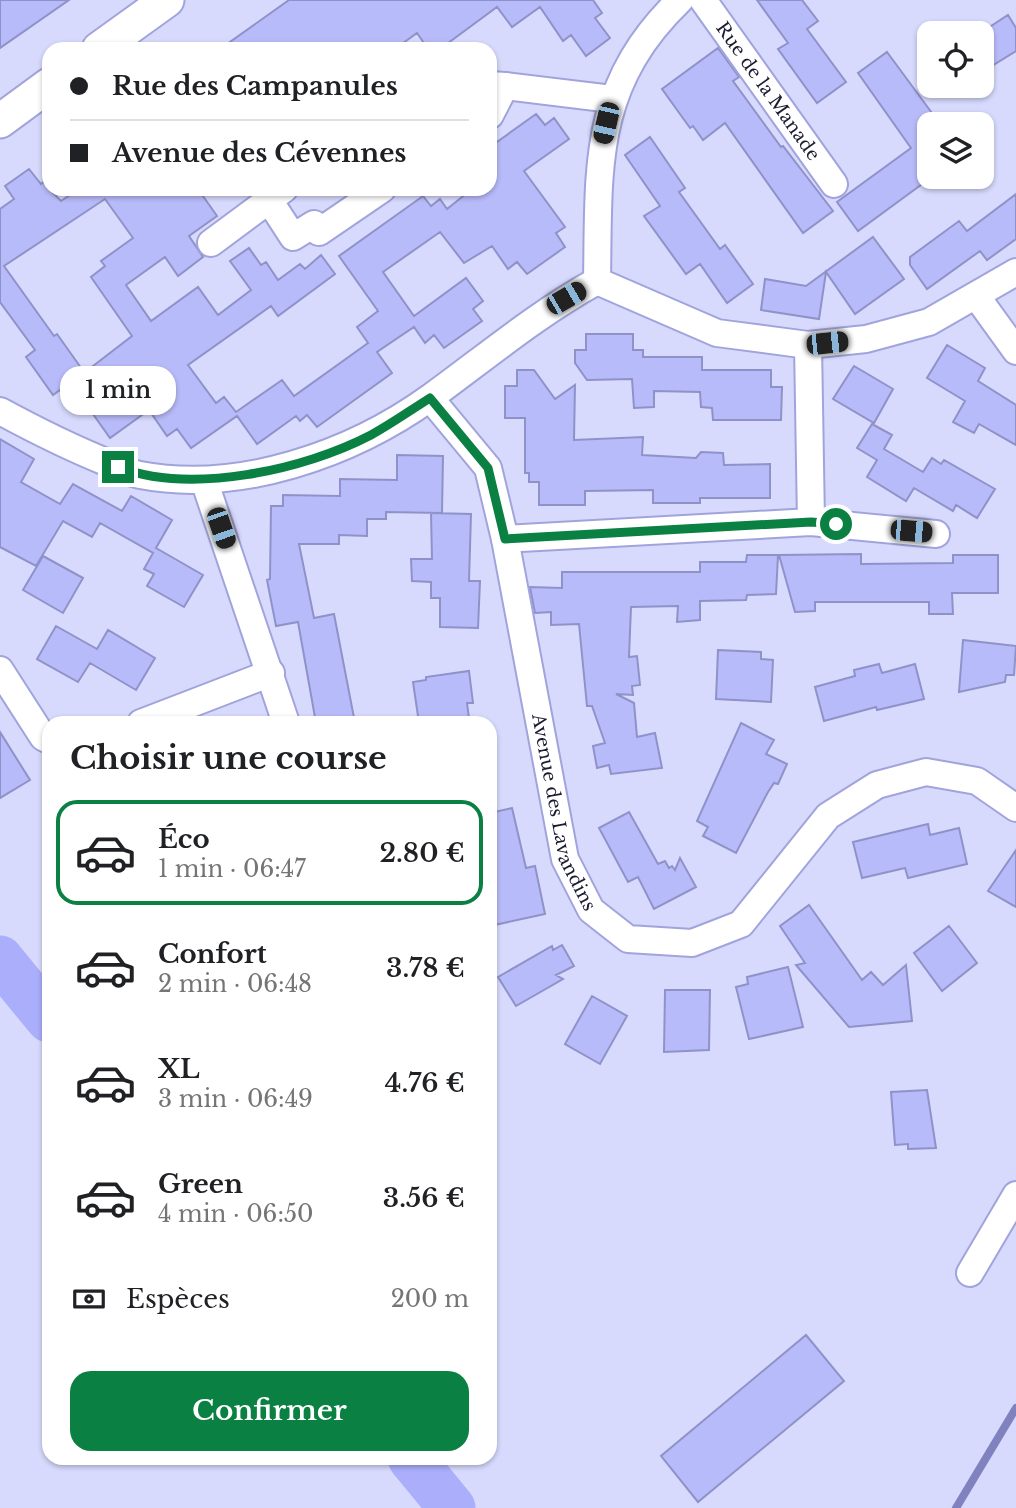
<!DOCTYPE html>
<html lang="fr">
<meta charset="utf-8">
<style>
:root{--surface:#fff;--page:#f2f2f2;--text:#202124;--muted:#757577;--line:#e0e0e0;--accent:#0b8043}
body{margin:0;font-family:"Libre Baskerville",serif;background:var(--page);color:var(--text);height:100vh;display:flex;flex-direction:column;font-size:26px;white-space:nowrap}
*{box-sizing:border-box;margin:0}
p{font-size:23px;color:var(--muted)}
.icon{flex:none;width:38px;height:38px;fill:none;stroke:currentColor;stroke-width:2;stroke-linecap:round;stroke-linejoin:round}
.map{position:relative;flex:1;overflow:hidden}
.details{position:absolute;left:42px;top:716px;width:455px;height:749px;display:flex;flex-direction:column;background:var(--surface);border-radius:21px;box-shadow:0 2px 5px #0004}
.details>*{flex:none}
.guide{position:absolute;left:42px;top:42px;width:455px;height:154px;border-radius:21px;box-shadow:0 2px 5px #0004;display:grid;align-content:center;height:154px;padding:0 28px;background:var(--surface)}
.fabs{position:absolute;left:917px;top:21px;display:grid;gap:14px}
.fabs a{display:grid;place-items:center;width:77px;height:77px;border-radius:14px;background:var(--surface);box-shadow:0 2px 5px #0004;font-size:35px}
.end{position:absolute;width:32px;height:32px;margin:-16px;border:9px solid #0b8043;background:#fff;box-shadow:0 0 0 4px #fff}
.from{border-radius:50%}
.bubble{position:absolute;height:49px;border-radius:21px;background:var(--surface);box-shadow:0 2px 5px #0004;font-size:23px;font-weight:600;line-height:49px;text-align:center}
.car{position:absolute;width:21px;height:42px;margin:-21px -10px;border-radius:9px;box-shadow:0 0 5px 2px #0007;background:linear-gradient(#222 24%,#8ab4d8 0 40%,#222 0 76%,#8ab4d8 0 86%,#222 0)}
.guide b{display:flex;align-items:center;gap:24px;height:66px;font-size:26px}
.guide b+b{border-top:2px solid var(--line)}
.guide i{width:18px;height:18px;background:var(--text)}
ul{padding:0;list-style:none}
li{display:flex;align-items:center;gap:21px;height:105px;margin:0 14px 10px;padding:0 14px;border:4px solid transparent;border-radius:21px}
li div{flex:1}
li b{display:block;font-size:26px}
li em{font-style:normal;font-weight:600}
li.current{border-color:var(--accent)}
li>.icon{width:63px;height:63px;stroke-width:1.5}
h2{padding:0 28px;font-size:32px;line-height:84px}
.pay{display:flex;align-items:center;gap:18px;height:77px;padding:0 28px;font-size:26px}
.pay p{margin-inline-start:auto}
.primary-button{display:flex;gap:14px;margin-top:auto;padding:14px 28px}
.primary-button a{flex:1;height:80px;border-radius:21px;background:var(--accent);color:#fff;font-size:28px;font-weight:600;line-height:80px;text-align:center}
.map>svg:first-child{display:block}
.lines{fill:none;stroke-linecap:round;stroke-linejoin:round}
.stream{stroke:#7f82be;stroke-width:8}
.river{stroke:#aaaefb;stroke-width:47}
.building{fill:#b8bbf9;stroke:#8f92c9;stroke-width:2}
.minor-casing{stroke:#a1a4dc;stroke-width:30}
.tertiary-casing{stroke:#a1a4dc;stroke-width:37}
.minor{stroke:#fff;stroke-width:26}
.tertiary{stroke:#fff;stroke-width:33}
.route{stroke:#0b8043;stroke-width:9}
.labels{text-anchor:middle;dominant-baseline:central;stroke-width:6;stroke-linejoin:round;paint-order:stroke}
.street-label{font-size:18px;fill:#1c1c31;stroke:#e8e9f5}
</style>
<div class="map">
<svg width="1016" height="1508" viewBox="0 0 1016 1508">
<rect width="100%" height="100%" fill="#d7dafd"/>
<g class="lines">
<path class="stream" d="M956,1508L1016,1408"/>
<path class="river" d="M0,959L49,1019
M411,1458L452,1508"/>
</g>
<path class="building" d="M0,0H69L0,48Z
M289,0H593L602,13L595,18L610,38L586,56L571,35L563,41L540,7L512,27L497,7L440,49H428L417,33L395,49H220Z
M757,0H802L818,21L807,29L846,82L817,103L778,49L788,43Z
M1008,15L1016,28V51L982,72V32Z
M718,48L739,77L733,81L781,147L783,146L833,211L803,233L725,123L703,140L693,126L690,128L662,89Z
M887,52L940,124H929V179L858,231L837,202L911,148L858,73Z
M536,114L545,125L554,118L569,139L524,171L565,227L556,233L565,247L527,274L517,262L508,269L492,246L464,263L440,232L383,272L414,316L466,278L483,301L473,309L482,321L444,348L434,335L425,343L414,327L377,352L392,373L317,427L307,415L300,421L296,416L257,444L237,416L191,448L177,429L167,436L149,410L110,438L71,383L132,336L91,277L105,266L101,261L133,238L105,199L4,266L54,336L57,334L84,372L53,395L26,357L35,350L0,302V209L14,199L5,186L29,169L41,184L46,180L49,189L61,201L79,189H198L217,216L189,236L203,257L178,276L165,257L126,285L151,321L198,287L218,315L251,290L230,261L249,248L261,265L266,262L278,280L300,264L305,269L321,255L335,274L278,316L271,306L188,365L216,403L224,397L236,412L282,380L294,396L368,343L357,327L378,311L339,256L423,196L431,206L440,199L447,209L472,189H490V147Z
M650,137L685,188L679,192L720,249L725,245L753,284L727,303L700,264L686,274L644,216L660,206L625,155Z
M1016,194V239L987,260L980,251L927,289L910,265V257L959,221L967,231Z
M873,237L904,279L855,314L826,272L819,319L761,310L765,279L806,286Z
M586,334H633V350H643V357H702V370H771V387H782L781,420H713L712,408L701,407L700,392L654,391V407L634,408L632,379L587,380L575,363V350H586Z
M947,345L985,368L978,381L1016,405V445L979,424L974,433L953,422L965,401L927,378Z
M854,366L893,389L874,423L833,399Z
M517,370H534L555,399L575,385L574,440L643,437L642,455L696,458L701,452L723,453L724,465L770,464V498H700V503H653V490L585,491V505H539V482H529V473H525V418H505V386H517Z
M872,424L892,435L884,449L923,472L932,458L941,464L944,460L995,489L977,518L956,505L953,511L914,488L906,501L867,477L877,460L857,448Z
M0,439L34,459L21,482L60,504L73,484L122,511L131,496L172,520L156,548L203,575L184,607L147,586L154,574L144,569L153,553L100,523L92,537L63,521L36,566L0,547Z
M397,455L443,456L442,513L386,512V519H367V536L339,535V544H299L314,618L334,614L355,723H316L298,622L276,626L267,580L270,579L271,506H283V495L340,496V479L397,480Z
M431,513L471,514L469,581H480L478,628L440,627V598H431V582L412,581L411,559H432Z
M861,554V564L953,563V555H998V593H952L953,614H929V602H815V611L795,612L779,555Z
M747,555H778L776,594L747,595L746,600L700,601V620L677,622L678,606L631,607L629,657L637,656L640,685L632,686L633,695L616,694L634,703L637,737L655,733L662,768L611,774L609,765L597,768L593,746L605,743L592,706H587L579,624L551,625V612L535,613L530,587L562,588V572H700V562H746Z
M43,556L83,578L63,613L23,590Z
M56,626L97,649L108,630L155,658L136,690L90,663L78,682L37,659Z
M963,640L1016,646L1014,675H1006L1005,682L959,692Z
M718,650L761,652V659L773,660L771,702L716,699Z
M879,664L882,673L915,664L924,699L877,710L876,707L824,721L815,687L855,676L854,670Z
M469,671L473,703H467L469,718L419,723L413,682L426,680V677Z
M741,723L774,740L766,754L787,764L778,784L774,783L768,792L736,853L703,836L708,827L697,821Z
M0,732L30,780L0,798Z
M512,808L526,868L535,866L545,914L490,926V813Z
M629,812L658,864L665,861L669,868L672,866L675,870L680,858L696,887L654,909L638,877L628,882L599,828Z
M928,824L930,835L959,828L967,864L908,878L905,868L862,878L853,842Z
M1016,850V907L988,891Z
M809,905L862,980L871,972L883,985L906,965L912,1021L849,1027L796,965L805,963L780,926Z
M949,926L977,963L942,991L914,953Z
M562,945L574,966L556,975L563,979L516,1006L498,977L552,946L553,950Z
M788,967L803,1027L749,1039L736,987L748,984L747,977Z
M665,990H710L709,1050L664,1052Z
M592,996L627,1016L600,1064L565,1044Z
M927,1090L936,1148L908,1149V1144L895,1145L891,1092Z
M806,1335L844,1381L698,1502L661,1456Z"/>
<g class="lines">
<defs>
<g id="minor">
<path d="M680,0C591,86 599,167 597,281L717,333L808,345L866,339L929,322L1016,272"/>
<path id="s1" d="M703,0L834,184"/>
<path d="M490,85L505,86L490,115"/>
<path d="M505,86L612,99"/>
<path d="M284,189L269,200L293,237L314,224L319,232L382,189"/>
<path d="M211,243L269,200"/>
<path d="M977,297L1016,351"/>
<path d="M808,345L811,522"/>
<path id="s2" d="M430,398L488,468L505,539L565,859L591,910L628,939L692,943L741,924L828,816L877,785L926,772L977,781L1016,808"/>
<path d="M0,411C35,430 69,447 106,462C117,466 129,473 140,475C239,494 352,454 431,397C486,357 537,314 597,281"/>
<path d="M204,480L286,723"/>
<path d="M505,539L811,522L936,534"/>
<path d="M0,670L43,737L49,740"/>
<path d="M141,723L271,673"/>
<path d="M970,1273L1016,1195"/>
</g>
<path id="tertiary" d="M99,49L167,0
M0,121L49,85"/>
</defs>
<use href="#minor" class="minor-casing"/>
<use href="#tertiary" class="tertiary-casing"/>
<use href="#minor" class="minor"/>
<use href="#tertiary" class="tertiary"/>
</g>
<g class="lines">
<path class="route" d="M118,467C191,495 304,470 371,435C391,424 411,410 430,398L488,468L505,539L811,522L836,524"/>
</g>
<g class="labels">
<g class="street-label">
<text stroke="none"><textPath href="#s1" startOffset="112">Rue de la Manade</textPath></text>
<text stroke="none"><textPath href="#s2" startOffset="444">Avenue des Lavandins</textPath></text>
</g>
</g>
</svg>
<div class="fabs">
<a><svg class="icon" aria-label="locate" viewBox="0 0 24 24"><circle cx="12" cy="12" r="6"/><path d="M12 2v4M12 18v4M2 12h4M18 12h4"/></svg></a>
<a><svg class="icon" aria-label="layers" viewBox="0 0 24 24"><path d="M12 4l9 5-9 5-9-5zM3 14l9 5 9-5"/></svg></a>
</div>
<i class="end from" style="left:836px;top:524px"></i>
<i class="end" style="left:118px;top:467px"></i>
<div class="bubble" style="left:60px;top:366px;width:116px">1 min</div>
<i class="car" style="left:606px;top:123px;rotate:193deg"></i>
<i class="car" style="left:566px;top:298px;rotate:60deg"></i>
<i class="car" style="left:827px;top:343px;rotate:84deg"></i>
<i class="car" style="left:221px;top:528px;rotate:161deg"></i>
<i class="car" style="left:911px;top:531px;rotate:95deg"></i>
<div class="guide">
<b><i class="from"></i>Rue des Campanules</b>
<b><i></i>Avenue des Cévennes</b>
</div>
<section class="details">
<h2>Choisir une course</h2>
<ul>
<li class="current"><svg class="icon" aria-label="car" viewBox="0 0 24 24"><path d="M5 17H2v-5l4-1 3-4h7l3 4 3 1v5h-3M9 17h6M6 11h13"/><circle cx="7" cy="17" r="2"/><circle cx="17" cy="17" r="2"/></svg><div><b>Éco</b><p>1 min · 06:47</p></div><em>2.80 €</em></li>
<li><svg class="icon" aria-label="car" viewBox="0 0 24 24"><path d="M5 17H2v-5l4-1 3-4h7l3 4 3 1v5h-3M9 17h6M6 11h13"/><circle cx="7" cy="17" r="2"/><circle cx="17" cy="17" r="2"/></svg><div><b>Confort</b><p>2 min · 06:48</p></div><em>3.78 €</em></li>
<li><svg class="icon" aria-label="car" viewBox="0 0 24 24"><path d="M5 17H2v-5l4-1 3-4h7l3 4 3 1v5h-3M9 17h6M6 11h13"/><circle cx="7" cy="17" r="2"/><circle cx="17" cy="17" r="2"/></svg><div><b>XL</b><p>3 min · 06:49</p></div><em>4.76 €</em></li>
<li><svg class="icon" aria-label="car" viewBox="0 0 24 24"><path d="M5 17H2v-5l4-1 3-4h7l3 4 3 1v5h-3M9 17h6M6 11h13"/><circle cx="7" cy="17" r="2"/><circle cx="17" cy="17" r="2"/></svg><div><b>Green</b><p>4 min · 06:50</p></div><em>3.56 €</em></li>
</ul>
<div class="pay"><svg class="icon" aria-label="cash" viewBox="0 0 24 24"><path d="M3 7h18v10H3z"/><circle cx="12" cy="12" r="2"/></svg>Espèces<p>200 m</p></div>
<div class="primary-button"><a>Confirmer</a></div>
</section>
</div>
